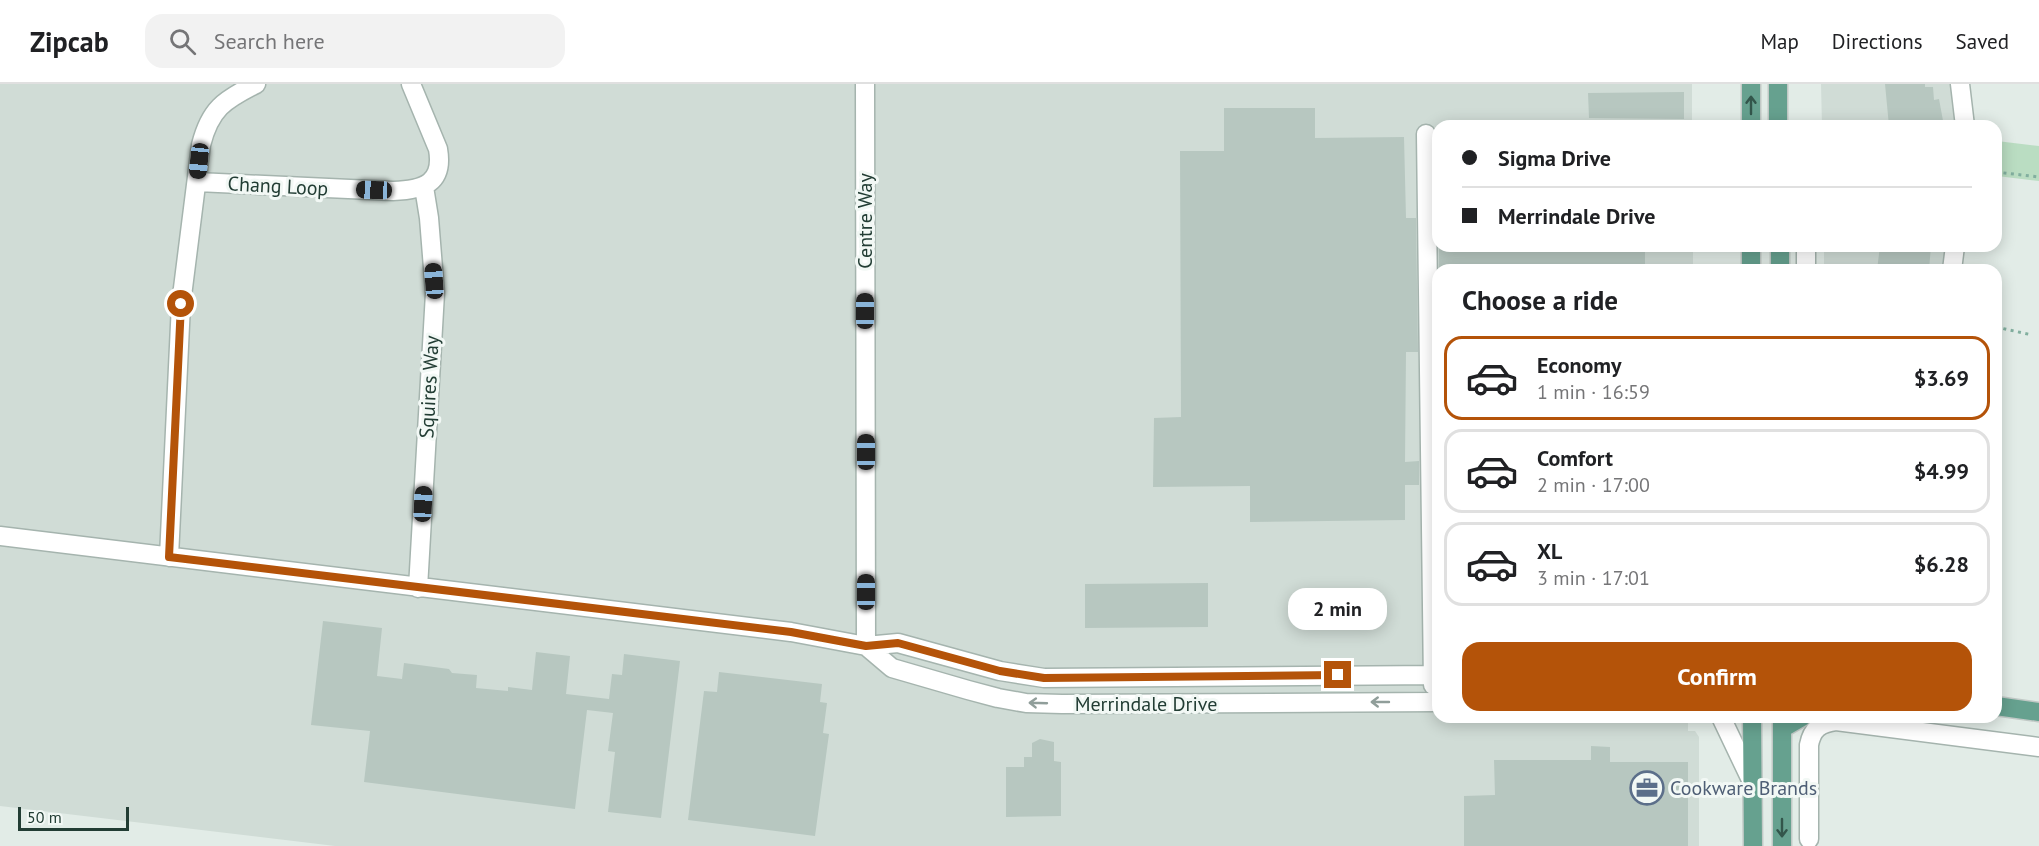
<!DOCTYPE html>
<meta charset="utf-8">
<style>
:root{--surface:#fff;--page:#f2f2f2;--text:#202124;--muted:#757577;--line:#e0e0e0;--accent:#b45309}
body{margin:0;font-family:"PT Sans",sans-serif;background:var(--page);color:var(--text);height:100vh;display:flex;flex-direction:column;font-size:22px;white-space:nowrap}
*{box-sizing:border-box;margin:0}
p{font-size:20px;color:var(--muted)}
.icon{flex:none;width:33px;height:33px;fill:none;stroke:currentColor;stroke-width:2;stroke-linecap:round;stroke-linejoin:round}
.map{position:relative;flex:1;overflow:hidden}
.details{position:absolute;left:1432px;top:180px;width:570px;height:459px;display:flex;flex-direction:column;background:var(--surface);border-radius:18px;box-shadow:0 3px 15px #0003}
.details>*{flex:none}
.top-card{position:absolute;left:1432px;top:36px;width:570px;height:132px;border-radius:18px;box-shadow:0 3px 15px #0003;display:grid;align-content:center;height:132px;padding:0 30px;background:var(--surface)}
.scale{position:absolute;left:18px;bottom:15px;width:111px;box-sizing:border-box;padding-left:6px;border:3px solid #223d34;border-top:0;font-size:16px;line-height:21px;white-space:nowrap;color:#223d34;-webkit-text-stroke:4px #f2f8f5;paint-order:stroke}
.end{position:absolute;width:27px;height:27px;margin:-14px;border:8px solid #b45309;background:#fff;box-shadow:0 0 0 3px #fff}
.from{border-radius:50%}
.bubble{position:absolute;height:42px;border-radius:18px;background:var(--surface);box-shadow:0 3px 15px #0003;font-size:20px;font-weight:700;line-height:42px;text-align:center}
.car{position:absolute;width:18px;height:36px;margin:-18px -9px;border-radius:8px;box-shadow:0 0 4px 2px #0007;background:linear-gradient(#222 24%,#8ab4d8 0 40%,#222 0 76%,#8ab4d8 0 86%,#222 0)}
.top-card b{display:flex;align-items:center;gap:21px;height:57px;font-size:22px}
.top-card b+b{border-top:2px solid var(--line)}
.top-card i{width:15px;height:15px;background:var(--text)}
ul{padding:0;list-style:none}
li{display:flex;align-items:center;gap:18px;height:84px;margin:0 12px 9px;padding:0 18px;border:3px solid var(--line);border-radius:18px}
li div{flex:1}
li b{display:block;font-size:22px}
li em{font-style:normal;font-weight:700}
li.selected{border-color:var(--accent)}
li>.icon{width:54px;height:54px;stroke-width:1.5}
h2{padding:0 30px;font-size:27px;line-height:72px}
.button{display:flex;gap:12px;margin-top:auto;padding:12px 30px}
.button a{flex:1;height:69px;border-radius:18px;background:var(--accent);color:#fff;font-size:24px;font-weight:700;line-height:69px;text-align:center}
header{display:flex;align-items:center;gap:36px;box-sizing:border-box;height:84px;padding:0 30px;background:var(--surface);border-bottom:2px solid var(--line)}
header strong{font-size:28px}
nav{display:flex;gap:33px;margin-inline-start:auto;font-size:21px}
.search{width:420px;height:54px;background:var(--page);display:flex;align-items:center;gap:15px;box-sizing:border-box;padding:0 21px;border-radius:18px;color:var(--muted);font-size:22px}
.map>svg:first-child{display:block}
.built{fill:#d0dcd6}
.green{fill:#baddc2}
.building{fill:#b7c7c0}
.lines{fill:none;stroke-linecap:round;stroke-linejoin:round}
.minor-casing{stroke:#a5b4ae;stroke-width:21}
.major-casing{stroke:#c1c9c6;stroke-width:21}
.path{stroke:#82af9f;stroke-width:3;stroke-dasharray:3 4.5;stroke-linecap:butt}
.minor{stroke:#fff;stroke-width:18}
.major{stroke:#66a18f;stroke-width:18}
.oneway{stroke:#33564b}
.oneway2{stroke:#909e9a}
.route{stroke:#b45309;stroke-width:8}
.labels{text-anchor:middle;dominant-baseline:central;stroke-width:6;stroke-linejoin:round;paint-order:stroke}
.street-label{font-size:20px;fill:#223d34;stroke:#f2f8f5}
.service-label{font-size:20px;fill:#4e5e75;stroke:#f2f8f5;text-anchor:start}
</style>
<header>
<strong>Zipcab</strong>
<div class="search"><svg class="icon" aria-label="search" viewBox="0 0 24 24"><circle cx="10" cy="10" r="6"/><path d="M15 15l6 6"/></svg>Search here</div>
<nav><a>Map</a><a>Directions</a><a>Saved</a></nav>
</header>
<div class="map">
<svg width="2039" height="762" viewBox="0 0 2039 762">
<rect width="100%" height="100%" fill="#e2ece7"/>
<path class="built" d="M0,0H1692V42H1438V162H1693V186H1438V633H1688V647H1695L1699,653V762H335L0,722Z
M1821,0H1967L1972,42H1822Z
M1824,162H1962L1959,186H1824Z"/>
<path class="green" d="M1997,57L2039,62V97L1997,92Z"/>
<path class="building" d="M1885,0H1925V3H1933L1934,16L1939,15L1944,42H1889Z
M1684,8V35L1589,34L1588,9Z
M1224,24H1315V54L1404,53L1406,134H1416L1418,268H1406L1405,378L1419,377V401H1405V436L1250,438V402L1153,403L1154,334L1181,333L1180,67H1224Z
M1439,162H1645V186H1439Z
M1880,162H1931L1929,186H1877Z
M1208,499V543L1085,544V500Z
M323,537L382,544L377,592L402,595L404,579L449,585L452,589L477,591L476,604L508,607V603L532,606L536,568L570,572L566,610L609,615L612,590L622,591L624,570L680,577L661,734L608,728L615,668L608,667L613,629L587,626L575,725L364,698L370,647L311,641Z
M719,588L822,600L820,618L827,619L823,649L829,650L815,752L688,736L704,607L717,608Z
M1040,655L1054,658V677L1061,678V732L1006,733V683H1024V673H1032V659Z
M1591,662L1610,663V678H1688V762H1464V712L1495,711L1494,676H1591Z"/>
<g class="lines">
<defs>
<path id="minor" d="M865,0L866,562
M1960,0L1965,42
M1426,50L1433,601
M197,98L393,107C424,106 444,99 438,65L411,0
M1806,162V186
M1952,186L1955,162
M0,452L791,548L866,562L898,559L1000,587L1044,594L1438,591
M169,473L181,220L201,61C210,25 224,16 256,0
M418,504L435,209L429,134L424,103
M866,562L892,584L968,606L998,614L1026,619L1062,620L1438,618
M1721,633L1752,698
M1809,755V661C1812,645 1820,639 1836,637L2039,663"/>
<path id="major" d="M1751,0V42
M1778,0V42
M1751,162V186
M1780,162V186
M1996,622L2039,628
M1752,633L1753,762
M1783,644L1802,633
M1782,762V633"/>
</defs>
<use href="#minor" class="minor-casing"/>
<use href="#major" class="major-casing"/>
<path class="path" d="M1996,88L2039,93
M1996,243L2032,251"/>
<use href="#minor" class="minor"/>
<use href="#major" class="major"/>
</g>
<defs><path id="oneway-shaft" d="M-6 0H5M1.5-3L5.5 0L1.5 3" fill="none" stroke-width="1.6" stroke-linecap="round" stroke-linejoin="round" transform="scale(1.5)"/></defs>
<g class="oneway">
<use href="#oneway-shaft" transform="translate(1751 21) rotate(-90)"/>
<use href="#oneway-shaft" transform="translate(1782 744) rotate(90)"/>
</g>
<g class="oneway2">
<use href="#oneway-shaft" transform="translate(1380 618) rotate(180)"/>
<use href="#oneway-shaft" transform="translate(1038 619) rotate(-178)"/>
</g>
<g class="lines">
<path class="route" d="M181,220L169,473L791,548L866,562L898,559L1000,587L1044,594L1338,591"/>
</g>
<defs>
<symbol id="office-ring" viewBox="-11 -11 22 22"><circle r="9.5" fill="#f2f8f5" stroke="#5c6f8a" stroke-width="1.5"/><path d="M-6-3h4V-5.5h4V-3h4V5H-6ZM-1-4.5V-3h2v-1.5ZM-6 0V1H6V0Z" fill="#5c6f8a"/></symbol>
</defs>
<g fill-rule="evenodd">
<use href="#office-ring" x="1628" y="685" width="38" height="38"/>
</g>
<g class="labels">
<g class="street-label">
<text transform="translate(278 102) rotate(3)">Chang Loop</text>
<text transform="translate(865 137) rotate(-90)">Centre Way</text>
<text transform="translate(429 303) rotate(-87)">Squires Way</text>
<text x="1146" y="620">Merrindale Drive</text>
</g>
<g class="service-label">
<text x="1670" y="704">Cookware Brands</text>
</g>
</g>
</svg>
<div class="scale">50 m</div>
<i class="end from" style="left:181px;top:220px"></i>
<i class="end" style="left:1338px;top:591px"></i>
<div class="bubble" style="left:1288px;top:504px;width:99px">2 min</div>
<i class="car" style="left:199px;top:77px;rotate:186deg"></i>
<i class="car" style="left:374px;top:106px;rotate:272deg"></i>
<i class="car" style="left:434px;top:197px;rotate:356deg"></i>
<i class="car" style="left:865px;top:227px;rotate:0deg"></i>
<i class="car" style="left:866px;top:368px;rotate:0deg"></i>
<i class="car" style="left:423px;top:420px;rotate:3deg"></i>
<i class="car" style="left:866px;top:508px;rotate:0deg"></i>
<div class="top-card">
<b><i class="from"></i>Sigma Drive</b>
<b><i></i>Merrindale Drive</b>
</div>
<section class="details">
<h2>Choose a ride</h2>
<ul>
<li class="selected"><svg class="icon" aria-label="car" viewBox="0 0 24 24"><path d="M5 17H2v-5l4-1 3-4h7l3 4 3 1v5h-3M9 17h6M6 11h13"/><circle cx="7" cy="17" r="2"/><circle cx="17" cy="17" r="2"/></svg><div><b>Economy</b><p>1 min · 16:59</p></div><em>$3.69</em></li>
<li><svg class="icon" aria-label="car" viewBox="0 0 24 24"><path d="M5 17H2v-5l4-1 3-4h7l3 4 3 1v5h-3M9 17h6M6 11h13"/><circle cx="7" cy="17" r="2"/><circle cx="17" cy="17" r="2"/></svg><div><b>Comfort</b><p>2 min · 17:00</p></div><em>$4.99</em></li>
<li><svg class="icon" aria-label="car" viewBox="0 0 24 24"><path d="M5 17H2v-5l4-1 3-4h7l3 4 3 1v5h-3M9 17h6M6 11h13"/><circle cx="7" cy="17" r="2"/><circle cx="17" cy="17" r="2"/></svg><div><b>XL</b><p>3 min · 17:01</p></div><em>$6.28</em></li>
</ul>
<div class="button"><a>Confirm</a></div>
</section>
</div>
